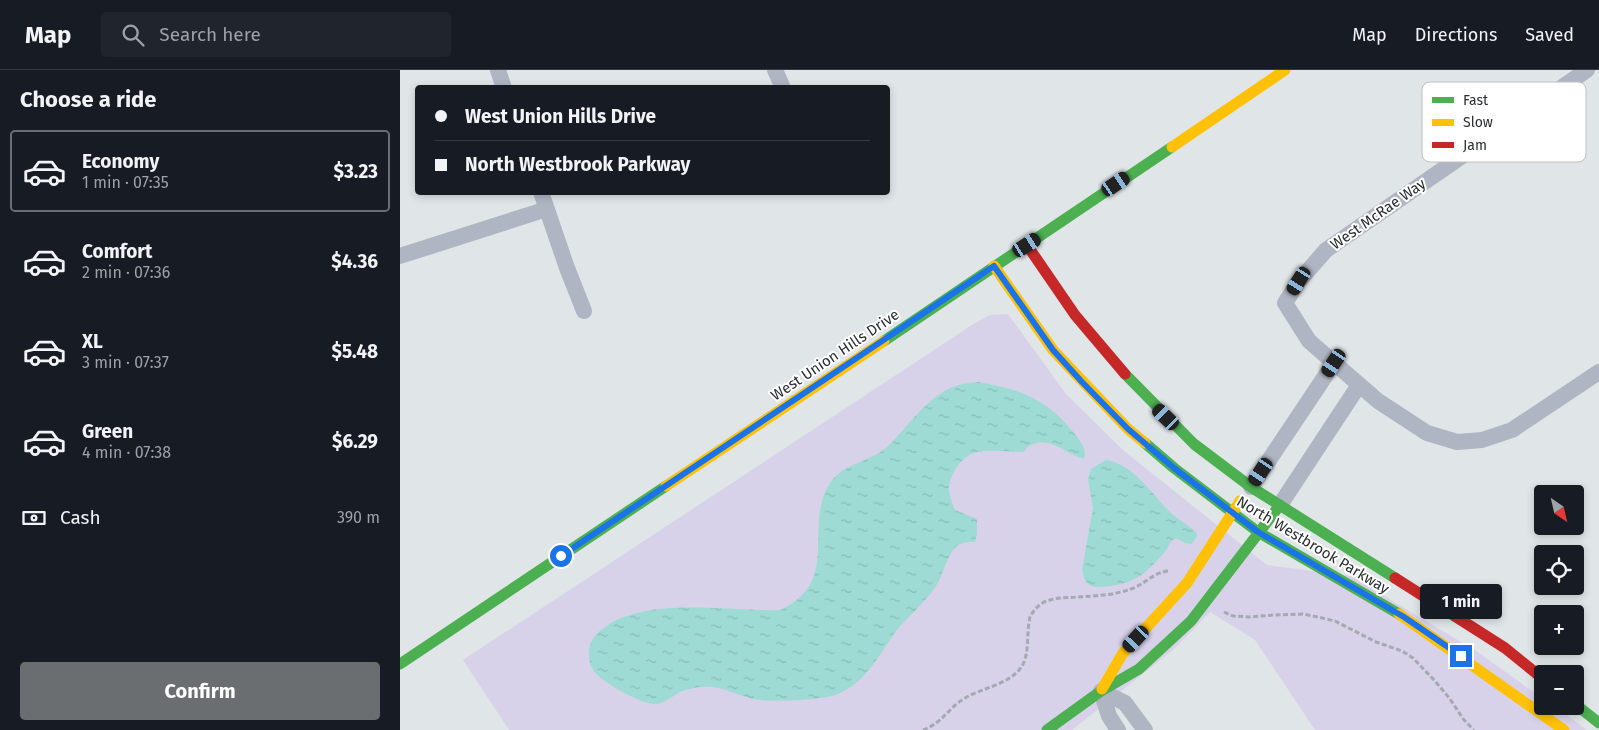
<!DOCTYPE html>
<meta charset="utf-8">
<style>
:root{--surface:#171b24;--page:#20242c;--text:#f1f3f6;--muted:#9ea1a6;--line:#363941;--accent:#6a6e71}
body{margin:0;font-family:"Fira Sans",sans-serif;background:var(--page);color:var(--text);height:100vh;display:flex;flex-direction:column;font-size:19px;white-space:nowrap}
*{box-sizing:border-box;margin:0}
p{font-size:16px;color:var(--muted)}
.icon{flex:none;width:28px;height:28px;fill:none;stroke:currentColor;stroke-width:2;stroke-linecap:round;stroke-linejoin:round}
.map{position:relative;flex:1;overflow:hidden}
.side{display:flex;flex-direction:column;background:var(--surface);width:400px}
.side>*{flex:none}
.top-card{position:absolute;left:15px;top:15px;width:475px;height:110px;border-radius:5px;box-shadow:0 2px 8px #0003;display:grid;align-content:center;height:110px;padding:0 20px;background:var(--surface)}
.needle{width:32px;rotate:146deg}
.buttons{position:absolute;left:1134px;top:415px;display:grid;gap:10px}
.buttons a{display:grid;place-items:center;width:50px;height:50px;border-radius:5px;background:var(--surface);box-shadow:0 2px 8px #0003;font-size:25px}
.end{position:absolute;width:22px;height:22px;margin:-11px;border:6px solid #1a73e8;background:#fff;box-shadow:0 0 0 2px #fff}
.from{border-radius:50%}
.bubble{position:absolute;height:35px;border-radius:5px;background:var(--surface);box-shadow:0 2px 8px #0003;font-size:16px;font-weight:700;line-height:35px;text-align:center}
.car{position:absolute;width:15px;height:30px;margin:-15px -8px;border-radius:6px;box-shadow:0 0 4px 1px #0007;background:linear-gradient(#222 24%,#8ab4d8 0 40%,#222 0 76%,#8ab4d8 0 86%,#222 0)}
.top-card b{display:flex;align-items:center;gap:18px;height:48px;font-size:19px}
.top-card b+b{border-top:1px solid var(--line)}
.top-card i{width:12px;height:12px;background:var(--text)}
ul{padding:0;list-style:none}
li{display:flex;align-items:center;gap:15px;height:82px;margin:0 10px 8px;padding:0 10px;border:2px solid transparent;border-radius:5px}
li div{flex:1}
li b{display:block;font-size:19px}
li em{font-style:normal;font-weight:700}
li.active{border-color:var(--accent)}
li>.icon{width:45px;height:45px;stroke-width:1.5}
h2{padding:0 20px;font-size:22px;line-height:60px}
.pay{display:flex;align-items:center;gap:12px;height:55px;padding:0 20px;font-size:19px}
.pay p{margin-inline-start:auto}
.action{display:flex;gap:10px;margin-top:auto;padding:10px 20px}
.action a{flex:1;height:58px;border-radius:5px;background:var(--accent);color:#fff;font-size:20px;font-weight:700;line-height:58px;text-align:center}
header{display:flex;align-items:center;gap:30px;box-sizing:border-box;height:70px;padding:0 25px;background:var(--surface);border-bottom:1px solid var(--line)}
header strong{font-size:24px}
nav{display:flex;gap:28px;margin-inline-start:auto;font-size:18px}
.search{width:350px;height:45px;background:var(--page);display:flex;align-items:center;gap:12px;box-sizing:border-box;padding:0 18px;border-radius:5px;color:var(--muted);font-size:19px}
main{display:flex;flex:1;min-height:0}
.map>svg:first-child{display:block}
.green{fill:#d7d2e9}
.water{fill:url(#water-ripples)}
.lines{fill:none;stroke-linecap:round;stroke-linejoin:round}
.path{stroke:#a4a9b2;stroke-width:3;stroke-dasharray:5 2.5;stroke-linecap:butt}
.street{stroke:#b0b5c3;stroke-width:16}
.fast{stroke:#4caf50;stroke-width:11}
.slow{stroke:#ffc107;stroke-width:11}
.jam{stroke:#c62828;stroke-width:11}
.route{stroke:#1a73e8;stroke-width:6}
.labels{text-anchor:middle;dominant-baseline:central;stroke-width:4;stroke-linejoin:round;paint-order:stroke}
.street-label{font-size:15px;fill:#2b2e31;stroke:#fff}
.key{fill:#fff;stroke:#bfc0c1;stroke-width:1}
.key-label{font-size:14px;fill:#2b2e31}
</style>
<header>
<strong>Map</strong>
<div class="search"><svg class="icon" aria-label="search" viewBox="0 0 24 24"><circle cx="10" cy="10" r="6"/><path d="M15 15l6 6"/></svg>Search here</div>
<nav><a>Map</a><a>Directions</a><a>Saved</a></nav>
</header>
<main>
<section class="side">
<h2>Choose a ride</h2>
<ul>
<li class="active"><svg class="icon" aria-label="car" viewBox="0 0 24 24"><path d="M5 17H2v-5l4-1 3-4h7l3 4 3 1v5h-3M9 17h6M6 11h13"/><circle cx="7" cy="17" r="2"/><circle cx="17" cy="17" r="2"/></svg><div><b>Economy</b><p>1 min · 07:35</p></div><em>$3.23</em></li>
<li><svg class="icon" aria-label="car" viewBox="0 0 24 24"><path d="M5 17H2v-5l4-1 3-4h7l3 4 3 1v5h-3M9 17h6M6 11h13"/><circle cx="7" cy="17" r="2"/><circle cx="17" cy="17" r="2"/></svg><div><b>Comfort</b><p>2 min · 07:36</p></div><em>$4.36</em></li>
<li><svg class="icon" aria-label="car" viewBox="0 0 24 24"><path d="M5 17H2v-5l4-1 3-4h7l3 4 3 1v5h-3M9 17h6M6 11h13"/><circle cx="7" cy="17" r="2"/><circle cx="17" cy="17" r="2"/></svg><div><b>XL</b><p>3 min · 07:37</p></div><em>$5.48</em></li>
<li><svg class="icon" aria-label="car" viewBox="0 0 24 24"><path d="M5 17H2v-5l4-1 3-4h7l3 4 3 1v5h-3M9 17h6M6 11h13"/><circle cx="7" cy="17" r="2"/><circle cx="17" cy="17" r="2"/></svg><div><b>Green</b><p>4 min · 07:38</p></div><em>$6.29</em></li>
</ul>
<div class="pay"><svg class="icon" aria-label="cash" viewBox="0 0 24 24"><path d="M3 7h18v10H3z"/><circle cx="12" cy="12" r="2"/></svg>Cash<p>390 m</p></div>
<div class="action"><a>Confirm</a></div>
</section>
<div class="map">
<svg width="1199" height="660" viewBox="0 0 1199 660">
<defs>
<pattern id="water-ripples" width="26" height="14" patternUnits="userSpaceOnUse" patternTransform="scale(1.25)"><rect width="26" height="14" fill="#9edbd4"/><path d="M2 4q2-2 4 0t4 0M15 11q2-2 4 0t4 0" fill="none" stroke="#88bcb6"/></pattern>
</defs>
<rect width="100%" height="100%" fill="#e0e5e8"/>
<path class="green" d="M608,244L666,324L724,381L867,495L951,506L1076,581L1142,628V636H1154L1187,660H915L855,570L810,542L773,580L672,660H109L63,590L575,253L590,245Z"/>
<path class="water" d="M578,312C620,319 648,329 675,364C681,372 687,379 684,389C667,385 656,370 637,373C631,374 627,376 624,382C609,382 591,379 577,382C562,386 551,402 549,417C549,425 552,433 555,440L577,449V464L575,472C568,472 562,472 557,476C546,486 544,504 536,516C524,534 507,547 494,564C477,588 465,614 435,625C422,630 374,632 360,630C343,628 329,619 313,617C302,616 290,618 280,622C271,627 263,635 253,634C240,633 201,612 194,601C187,591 187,576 195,566C233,523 327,542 380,540C441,512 404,460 428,416C441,393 469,393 487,377C493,372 498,365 503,360C518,343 536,321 559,315C565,313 571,313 578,312Z
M706,390C734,394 752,425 771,443C779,450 788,455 796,462L797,466L792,474L785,473L776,468C767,473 770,477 764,483C744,506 732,515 701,517C687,518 684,511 682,499L693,438L688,409L691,399Z"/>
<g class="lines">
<path class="path" d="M824,542L833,546L850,547L874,545L903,544L918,547L935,551L976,572L1002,581L1013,588L1035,611L1050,629L1064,650L1074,660
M523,660C544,652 548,638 565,628C582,618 611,614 622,596C630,583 626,563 630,547C634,539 641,532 650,530C659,527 668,528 677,527C695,526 715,525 731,519C746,514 753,502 769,501"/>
<path class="street" d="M98,0L104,18
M375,0L383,18
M1187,0L926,180L899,211L885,233L909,271L978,331L1027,363L1057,372L1082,370L1112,360L1199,302
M141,122L167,198L184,241
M0,186L147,139
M851,417L934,293
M880,435L959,315
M701,621L725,633L745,660
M701,621L709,646L718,660"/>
<path class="fast" d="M484,271L772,77
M725,304L794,374L851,417L995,508
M745,373L774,398L858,462L999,544
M0,594L266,416
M1175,634L1199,653
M647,660L701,621L739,599L791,551L880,435"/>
<path class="slow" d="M772,77L885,0
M594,196L653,280L728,359L745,373
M266,416L484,271
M999,544L1164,660
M702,619L723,583L787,513L840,431"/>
<path class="jam" d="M627,175L675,245L725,304
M995,508L1105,578L1142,608"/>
</g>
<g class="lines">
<path class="route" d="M161,486L594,196L653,280L682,312L728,359L774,398L858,462L1004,547L1061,586"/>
</g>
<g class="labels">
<g class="street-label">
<text transform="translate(978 144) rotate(-35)">West McRae Way</text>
<text transform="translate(435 285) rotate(-34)">West Union Hills Drive</text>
<text transform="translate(913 475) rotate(31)">North Westbrook Parkway</text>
</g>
</g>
<rect x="1022" y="12" width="164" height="80" rx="8" class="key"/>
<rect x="1032" y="27" width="22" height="6" fill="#4caf50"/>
<rect x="1032" y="49" width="22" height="7" fill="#ffc107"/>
<rect x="1032" y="72" width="22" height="6" fill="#c62828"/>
<g class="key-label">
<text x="1063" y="35">Fast</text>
<text x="1063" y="57">Slow</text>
<text x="1063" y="80">Jam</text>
</g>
</svg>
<div class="buttons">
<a><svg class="needle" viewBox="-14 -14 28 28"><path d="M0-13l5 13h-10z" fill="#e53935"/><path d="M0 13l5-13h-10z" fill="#9ea1a6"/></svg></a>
<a><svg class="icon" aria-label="locate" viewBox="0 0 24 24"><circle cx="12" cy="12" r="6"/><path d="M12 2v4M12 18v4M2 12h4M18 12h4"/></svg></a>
<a>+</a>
<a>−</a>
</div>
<i class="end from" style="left:161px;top:486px"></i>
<i class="end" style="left:1061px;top:586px"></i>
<div class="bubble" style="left:1020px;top:514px;width:82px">1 min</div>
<i class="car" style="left:716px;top:114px;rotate:56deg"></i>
<i class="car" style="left:627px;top:175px;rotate:57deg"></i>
<i class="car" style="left:899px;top:211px;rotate:212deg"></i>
<i class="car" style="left:934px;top:293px;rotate:214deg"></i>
<i class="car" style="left:766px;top:347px;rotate:314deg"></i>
<i class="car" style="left:861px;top:402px;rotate:214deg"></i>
<i class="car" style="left:736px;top:569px;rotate:223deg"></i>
<div class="top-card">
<b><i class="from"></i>West Union Hills Drive</b>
<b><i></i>North Westbrook Parkway</b>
</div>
</div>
</main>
